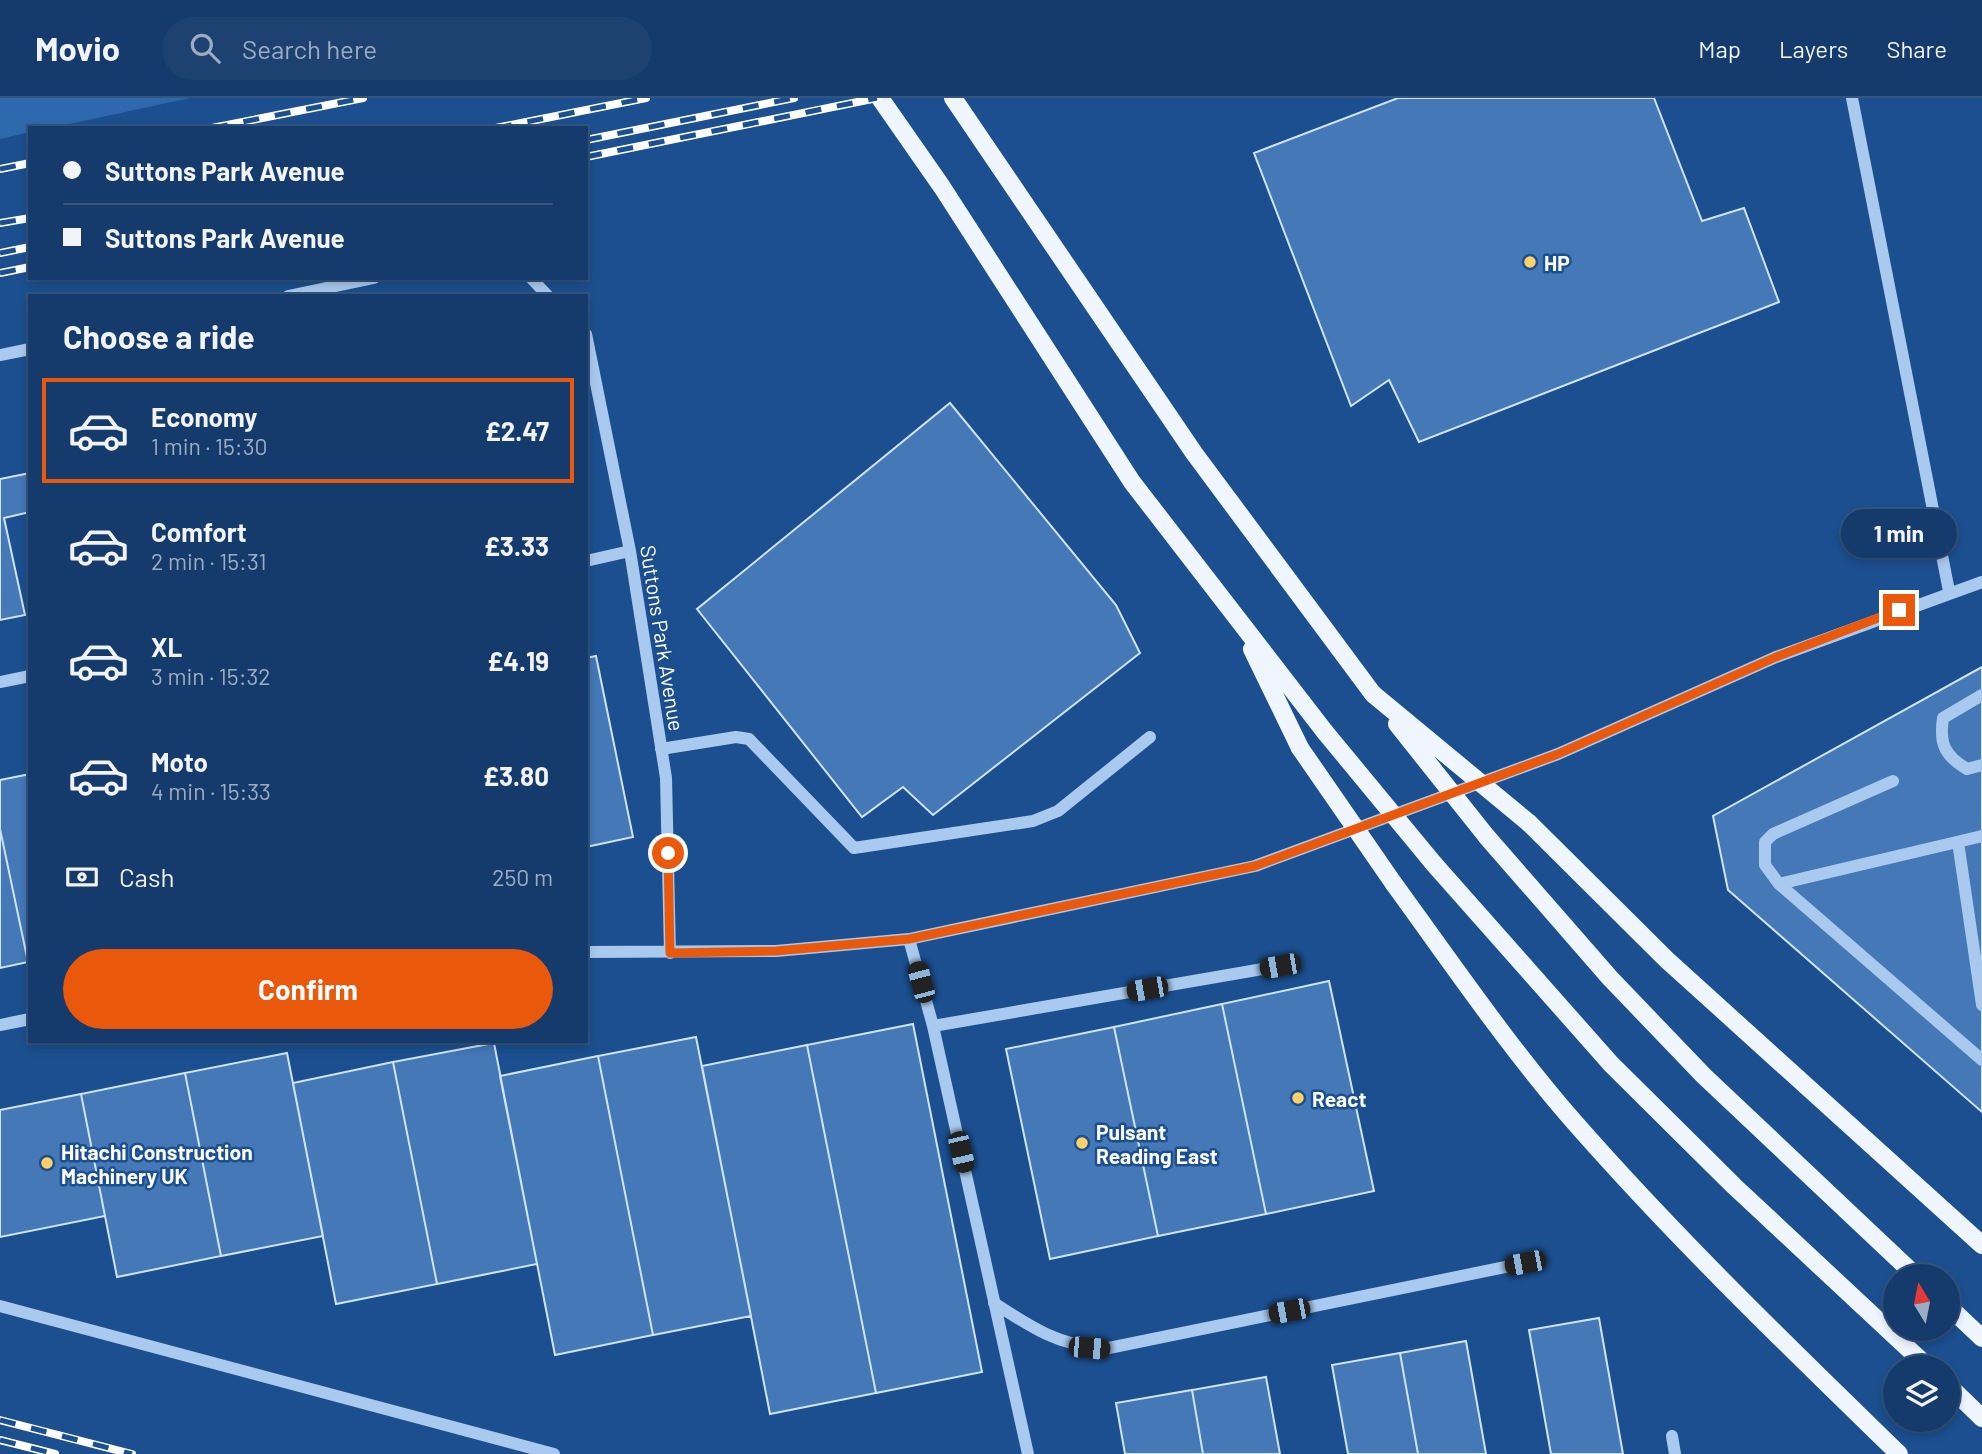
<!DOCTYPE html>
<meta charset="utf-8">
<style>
:root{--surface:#143b6b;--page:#1d4271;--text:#f1f3f6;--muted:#9dadc1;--line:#33557e;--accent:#ea580c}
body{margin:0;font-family:Barlow,sans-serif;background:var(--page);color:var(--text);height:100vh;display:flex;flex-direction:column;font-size:26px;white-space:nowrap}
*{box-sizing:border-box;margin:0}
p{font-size:23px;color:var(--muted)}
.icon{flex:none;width:38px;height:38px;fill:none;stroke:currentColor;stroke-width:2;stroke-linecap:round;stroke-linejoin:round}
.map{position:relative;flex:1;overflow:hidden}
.side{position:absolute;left:28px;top:196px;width:560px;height:749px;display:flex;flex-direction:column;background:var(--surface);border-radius:0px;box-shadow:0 4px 10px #0003,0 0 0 2px var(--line)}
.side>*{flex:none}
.guide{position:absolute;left:28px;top:28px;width:560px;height:154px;border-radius:0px;box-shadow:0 4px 10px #0003,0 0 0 2px var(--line);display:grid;align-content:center;height:154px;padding:0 35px;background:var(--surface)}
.needle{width:46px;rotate:350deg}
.buttons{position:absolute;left:1883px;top:1166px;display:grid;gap:14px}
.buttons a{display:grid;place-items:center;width:77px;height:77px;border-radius:50%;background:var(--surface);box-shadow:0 4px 10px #0003,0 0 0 2px var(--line);font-size:35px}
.end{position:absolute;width:32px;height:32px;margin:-16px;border:9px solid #ea580c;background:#fff;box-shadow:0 0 0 4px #fff}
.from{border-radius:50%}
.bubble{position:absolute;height:49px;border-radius:24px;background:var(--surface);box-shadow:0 4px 10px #0003,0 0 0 2px var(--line);font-size:23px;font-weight:700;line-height:49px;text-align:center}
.car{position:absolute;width:21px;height:42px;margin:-21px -10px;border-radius:9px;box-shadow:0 0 5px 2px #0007;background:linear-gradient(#222 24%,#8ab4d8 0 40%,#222 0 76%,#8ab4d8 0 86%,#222 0)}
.guide b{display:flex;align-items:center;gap:24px;height:66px;font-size:26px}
.guide b+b{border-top:2px solid var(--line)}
.guide i{width:18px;height:18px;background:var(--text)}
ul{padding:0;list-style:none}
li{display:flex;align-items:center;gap:21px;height:105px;margin:0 14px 10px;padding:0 21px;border:4px solid transparent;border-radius:0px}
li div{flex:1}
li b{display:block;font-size:26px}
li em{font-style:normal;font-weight:700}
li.active{border-color:var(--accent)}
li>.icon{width:63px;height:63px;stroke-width:1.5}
h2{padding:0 35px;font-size:32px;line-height:84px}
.pay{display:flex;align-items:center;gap:18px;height:77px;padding:0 35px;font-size:26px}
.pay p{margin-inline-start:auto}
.button{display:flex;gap:14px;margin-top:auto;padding:14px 35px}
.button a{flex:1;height:80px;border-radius:42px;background:var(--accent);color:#fff;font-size:28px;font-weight:700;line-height:80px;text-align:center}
header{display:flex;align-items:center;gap:42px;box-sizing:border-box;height:98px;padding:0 35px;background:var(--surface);border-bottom:2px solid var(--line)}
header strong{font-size:33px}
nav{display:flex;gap:38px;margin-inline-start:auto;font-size:24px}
.search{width:490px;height:63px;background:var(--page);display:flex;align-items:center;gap:18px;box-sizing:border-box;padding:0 24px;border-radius:38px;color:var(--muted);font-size:26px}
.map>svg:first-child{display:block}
.green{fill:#2e69ad}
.building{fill:#4478b7;stroke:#cfe3fa;stroke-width:2}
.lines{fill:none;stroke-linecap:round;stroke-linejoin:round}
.minor{stroke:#a9c9ee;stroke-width:12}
.major{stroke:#f0f6ff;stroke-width:18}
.rail-casing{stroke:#fff;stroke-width:8}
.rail{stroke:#1b4f8f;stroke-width:5;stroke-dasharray:16;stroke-linecap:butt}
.major-bridge{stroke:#f0f6ff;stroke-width:18}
.route{stroke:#ea580c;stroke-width:9}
.poi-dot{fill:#ffd166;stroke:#1b4f8f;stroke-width:2.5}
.labels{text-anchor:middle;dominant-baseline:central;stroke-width:5;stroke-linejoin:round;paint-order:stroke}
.poi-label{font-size:21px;font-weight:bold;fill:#fff;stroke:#1b4f8f;text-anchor:start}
.street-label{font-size:21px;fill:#fff;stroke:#1b4f8f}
</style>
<header>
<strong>Movio</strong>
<div class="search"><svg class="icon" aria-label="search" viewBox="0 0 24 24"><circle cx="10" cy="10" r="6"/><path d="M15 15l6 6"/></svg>Search here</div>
<nav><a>Map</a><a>Layers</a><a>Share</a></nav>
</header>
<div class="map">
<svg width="1982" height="1356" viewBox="0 0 1982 1356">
<rect width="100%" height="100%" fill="#1b4f8f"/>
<path class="green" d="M0,0H190L51,30H30V34L0,41Z"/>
<path class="building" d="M1398,0H1654L1702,123L1744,110L1779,204L1419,344L1389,282L1351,308L1254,55Z
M950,305L1116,507L1140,555L933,717L903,689L862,719L697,511Z
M30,375V414L4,420L25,517L0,522V381Z
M596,558L633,739L586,749V560Z
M1982,569V1014L1728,792L1713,718Z
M30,676V864H28L0,731V682Z
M0,731L28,864L0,870Z
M1329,883L1374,1093L1266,1116L1222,906Z
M1222,906L1266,1116L1158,1138L1114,929Z
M913,926L982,1274L876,1295L807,947Z
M1114,929L1158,1138L1050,1161L1006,951Z
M696,939L751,1218L653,1237L598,958Z
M494,945L537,1166L437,1186L393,964Z
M807,947L876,1295L770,1316L702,968Z
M287,955L323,1138L221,1158L185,975Z
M598,958L653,1237L555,1257L500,978Z
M393,964L437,1186L336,1206L293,985Z
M185,975L221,1158L117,1179L81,996Z
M81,996L105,1118L0,1139V1012Z
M1599,1220L1623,1356H1551L1529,1232Z
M1466,1243L1486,1356H1418L1400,1255Z
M1400,1255L1418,1356H1348L1332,1267Z
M1266,1279L1280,1356H1203L1192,1292Z
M1192,1292L1203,1356H1125L1116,1305Z"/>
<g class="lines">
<path class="minor" d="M1852,0L1949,493
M531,180L548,198
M288,198L374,180
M586,236L630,453L666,680L670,855
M0,257L30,251
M586,463L630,453
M0,584L30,578
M1982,597L1943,620C1939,646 1945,658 1967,671L1982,667
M661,651L736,639L749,641L854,750L1033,723L1058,713L1150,639
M1893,683L1773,736L1765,744V767L1779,786L1982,962
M1958,744L1982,907
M1779,786L1982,738
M909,841L933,928L1280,868
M586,854L776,853L909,841L1255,768L1558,656L1776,559L1982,484
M0,927L30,921
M933,928L1028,1356
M994,1205C1032,1230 1058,1247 1104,1251L1525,1165
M0,1208L554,1356
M1672,1338L1675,1356"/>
<path class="major" d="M880,0L942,89L1132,384L1325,634
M953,0L1194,355L1373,596
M1252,551L1300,650
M1529,725L1667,862L1982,1147
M1487,739L1610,880L1704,978L1916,1178
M1434,766L1611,966L1734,1088L1928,1269
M1394,786C1453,867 1510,951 1576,1026C1678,1142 1789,1249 1899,1356
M1948,1208L1982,1240
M1948,1287L1982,1320"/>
<defs>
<path id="rail" d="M212,30L363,0
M496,30L646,0
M586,42L794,0
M586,59L877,0
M0,71L30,65
M0,125L30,120
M0,155L30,149
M0,175L30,169
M0,1322L132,1356
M0,1342L55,1356"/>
</defs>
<use href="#rail" class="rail-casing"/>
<use href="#rail" class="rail"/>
<path class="major-bridge" d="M1373,596L1529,725
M1397,626L1487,739
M1325,634L1434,766
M1300,650L1394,786"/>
</g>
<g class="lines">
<path class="route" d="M668,755L670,855L776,853L909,841L1255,768L1558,656L1776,559L1899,512"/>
</g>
<g class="poi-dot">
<circle cx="1530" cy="164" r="7"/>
<circle cx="1298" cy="1000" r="7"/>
<circle cx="1082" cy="1045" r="7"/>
<circle cx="47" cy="1065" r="7"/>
</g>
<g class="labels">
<g class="poi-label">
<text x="1544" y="164">HP</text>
<text x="1312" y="1000">React</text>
<text x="1096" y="1033">Pulsant<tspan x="1096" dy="24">Reading East</tspan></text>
<text x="61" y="1053">Hitachi Construction<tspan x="61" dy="24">Machinery UK</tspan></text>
</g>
<g class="street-label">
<text transform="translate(663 540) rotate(81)">Suttons Park Avenue</text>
</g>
</g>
</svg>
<div class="buttons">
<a><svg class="needle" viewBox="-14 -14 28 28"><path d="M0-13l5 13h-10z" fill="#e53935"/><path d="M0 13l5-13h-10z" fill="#9dadc1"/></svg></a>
<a><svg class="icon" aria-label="layers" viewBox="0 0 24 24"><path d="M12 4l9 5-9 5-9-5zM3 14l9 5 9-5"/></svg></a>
</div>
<i class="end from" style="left:668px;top:755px"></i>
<i class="end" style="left:1899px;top:512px"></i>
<div class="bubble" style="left:1841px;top:411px;width:116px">1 min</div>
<i class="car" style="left:1280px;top:868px;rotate:260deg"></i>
<i class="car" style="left:921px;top:884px;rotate:345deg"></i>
<i class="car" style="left:1147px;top:891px;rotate:260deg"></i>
<i class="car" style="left:961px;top:1054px;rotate:167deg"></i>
<i class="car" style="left:1525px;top:1165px;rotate:259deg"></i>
<i class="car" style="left:1289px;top:1213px;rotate:259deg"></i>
<i class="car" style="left:1089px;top:1250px;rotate:95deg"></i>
<div class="guide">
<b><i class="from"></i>Suttons Park Avenue</b>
<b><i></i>Suttons Park Avenue</b>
</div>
<section class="side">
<h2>Choose a ride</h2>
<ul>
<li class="active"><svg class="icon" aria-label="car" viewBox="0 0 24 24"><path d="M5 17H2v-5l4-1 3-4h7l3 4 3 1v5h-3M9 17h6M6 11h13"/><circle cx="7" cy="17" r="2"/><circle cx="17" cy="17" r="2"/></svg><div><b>Economy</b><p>1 min · 15:30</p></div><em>£2.47</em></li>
<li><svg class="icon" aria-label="car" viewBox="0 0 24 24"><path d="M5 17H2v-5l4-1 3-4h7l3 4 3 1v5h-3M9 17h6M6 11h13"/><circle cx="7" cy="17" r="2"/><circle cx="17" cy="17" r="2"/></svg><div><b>Comfort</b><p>2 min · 15:31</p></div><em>£3.33</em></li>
<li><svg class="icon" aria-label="car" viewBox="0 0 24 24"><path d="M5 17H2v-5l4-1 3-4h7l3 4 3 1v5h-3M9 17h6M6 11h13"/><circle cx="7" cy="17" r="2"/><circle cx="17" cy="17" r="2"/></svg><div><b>XL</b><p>3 min · 15:32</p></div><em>£4.19</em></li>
<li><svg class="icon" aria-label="car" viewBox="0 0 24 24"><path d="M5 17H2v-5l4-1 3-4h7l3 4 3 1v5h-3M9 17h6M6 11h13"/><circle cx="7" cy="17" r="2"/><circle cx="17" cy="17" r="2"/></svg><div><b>Moto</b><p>4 min · 15:33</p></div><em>£3.80</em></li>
</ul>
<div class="pay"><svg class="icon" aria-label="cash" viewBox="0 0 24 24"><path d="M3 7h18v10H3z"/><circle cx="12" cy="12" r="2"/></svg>Cash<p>250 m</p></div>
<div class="button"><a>Confirm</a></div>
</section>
</div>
